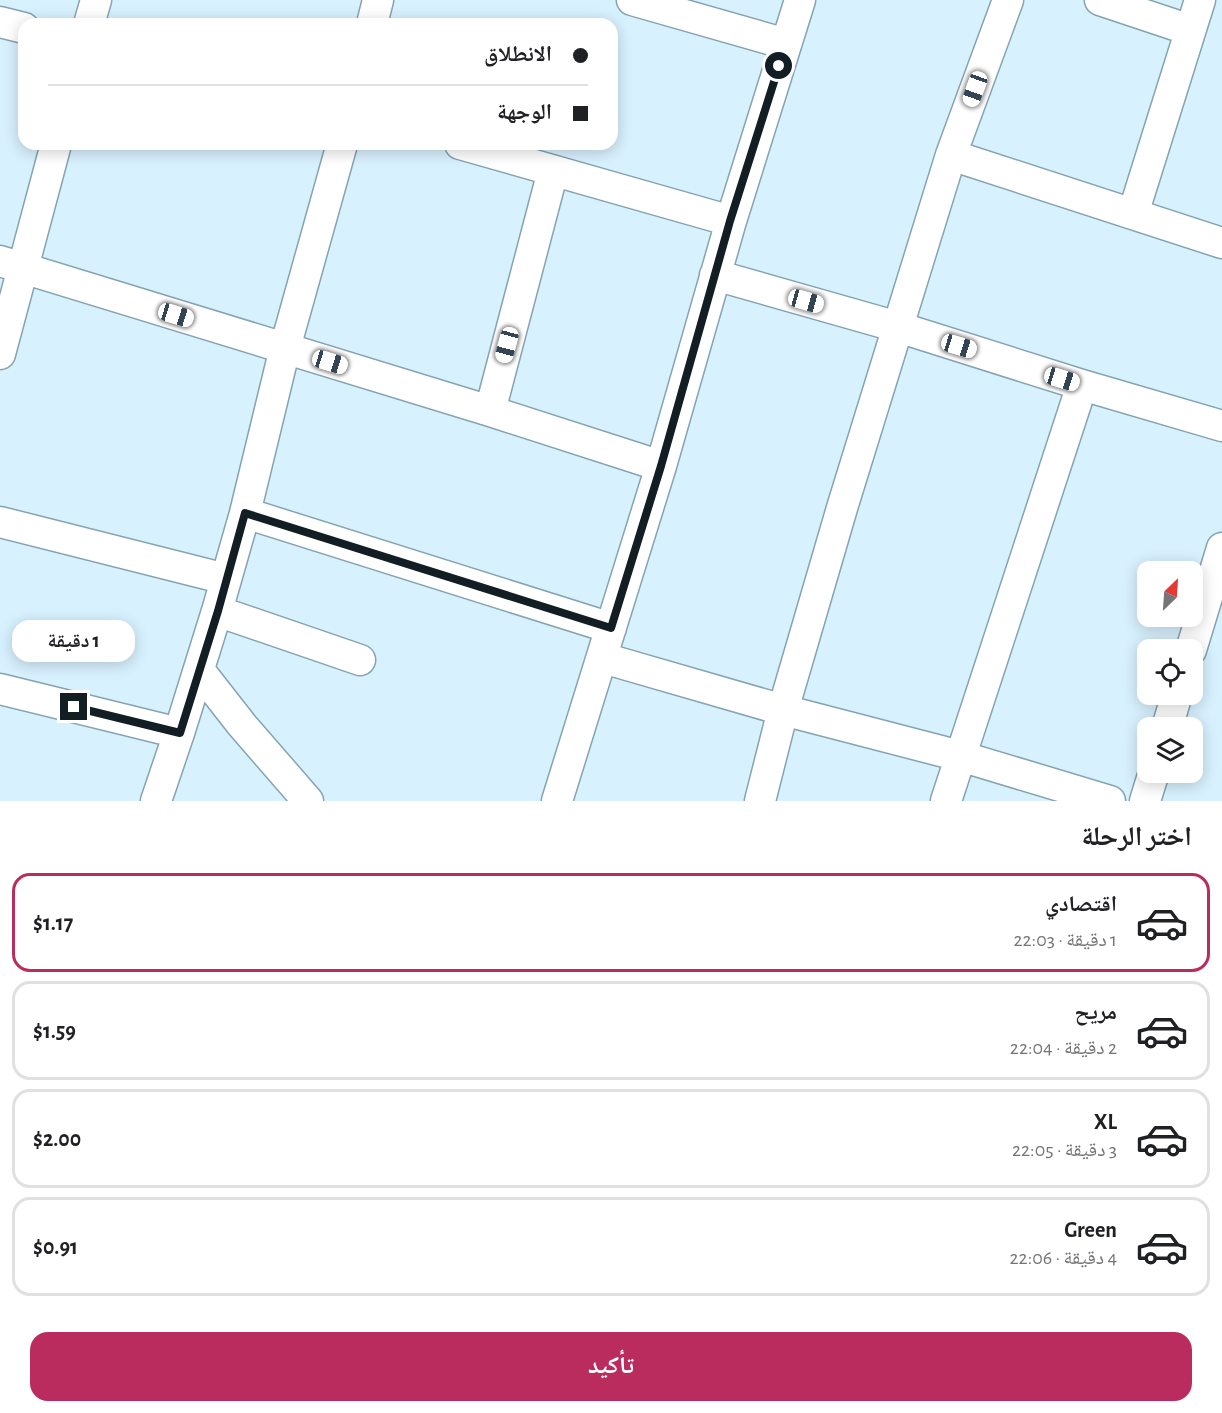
<!DOCTYPE html>
<html lang="ar">
<meta charset="utf-8">
<style>
:root{--surface:#fff;--page:#f2f2f2;--text:#202124;--muted:#757577;--line:#e0e0e0;--accent:#ba2c5d}
body{margin:0;font-family:"Alegreya Sans","Noto Naskh Arabic",sans-serif;background:var(--page);color:var(--text);direction:rtl;height:100vh;display:flex;flex-direction:column;font-size:22px;white-space:nowrap}
*{box-sizing:border-box;margin:0}
p{font-size:20px;color:var(--muted)}
.icon{flex:none;width:33px;height:33px;fill:none;stroke:currentColor;stroke-width:2;stroke-linecap:round;stroke-linejoin:round}
.map{position:relative;height:801px;overflow:hidden;direction:ltr}
.drawer{display:flex;flex-direction:column;background:var(--surface);flex:1}
.drawer>*{flex:none}
.banner{position:absolute;left:18px;top:18px;width:600px;height:132px;border-radius:18px;box-shadow:0 3px 15px #0003;direction:rtl;display:grid;align-content:center;height:132px;padding:0 30px;background:var(--surface)}
.needle{width:39px;rotate:25deg}
.fabs{position:absolute;left:1137px;top:561px;display:grid;gap:12px}
.fabs a{display:grid;place-items:center;width:66px;height:66px;border-radius:12px;background:var(--surface);box-shadow:0 3px 15px #0003;font-size:30px}
.end{position:absolute;width:27px;height:27px;margin:-14px;border:8px solid #121e23;background:#fff;box-shadow:0 0 0 3px #fff}
.from{border-radius:50%}
.bubble{position:absolute;height:42px;border-radius:18px;background:var(--surface);box-shadow:0 3px 15px #0003;font-size:20px;font-weight:700;line-height:42px;text-align:center;direction:rtl}
.car{position:absolute;width:18px;height:36px;margin:-18px -9px;border-radius:8px;box-shadow:0 0 4px 2px #0007;background:linear-gradient(#fff 24%,#345 0 40%,#fff 0 76%,#345 0 86%,#fff 0)}
.banner b{display:flex;align-items:center;gap:21px;height:57px;font-size:22px}
.banner b+b{border-top:2px solid var(--line)}
.banner i{width:15px;height:15px;background:var(--text)}
ul{padding:0;list-style:none}
li{display:flex;align-items:center;gap:18px;height:99px;margin:0 12px 9px;padding:0 18px;border:3px solid var(--line);border-radius:18px}
li div{flex:1}
li b{display:block;font-size:22px}
li em{font-style:normal;font-weight:700}
li.active{border-color:var(--accent)}
li>.icon{width:54px;height:54px;stroke-width:1.5}
h2{padding:0 30px;font-size:27px;line-height:72px}
.primary-button{display:flex;gap:12px;margin-top:auto;padding:12px 30px}
.primary-button a{flex:1;height:69px;border-radius:18px;background:var(--accent);color:#fff;font-size:24px;font-weight:700;line-height:69px;text-align:center}
.map>svg:first-child{display:block}
.lines{fill:none;stroke-linecap:round;stroke-linejoin:round}
.minor-casing{stroke:#85a3b2;stroke-width:33}
.minor{stroke:#fff;stroke-width:30}
.route{stroke:#121e23;stroke-width:8}
</style>
<div class="map">
<svg width="1222" height="801" viewBox="0 0 1222 801">
<rect width="100%" height="100%" fill="#d8f1fe"/>
<g class="lines">
<defs>
<path id="minor" d="M632,0L786,44
M1100,0L1190,30
M0,22L24,28
M89,24L96,0
M372,24L378,0
M460,144L731,221
M951,155L1222,243
M1133,214L1200,0
M0,261L490,411L661,466
M715,275L898,327L1082,385L1222,426
M0,354L56,144
M490,411L553,171
M245,513L611,628
M0,522L226,579
M217,611L360,660
M1191,650L1222,548
M603,658L783,710L960,756L1110,801
M199,670L242,725L308,801
M0,689L179,733
M1167,728L1177,694
M156,801L179,733L217,611L245,513L285,348L342,144
M557,801L661,466L731,221L800,0
M760,801L783,710L842,508L951,155L1008,0
M946,801L1082,385
M1145,801L1154,772"/>
</defs>
<use href="#minor" class="minor-casing"/>
<use href="#minor" class="minor"/>
</g>
<g class="lines">
<path class="route" d="M74,707L180,733L218,611L245,513L611,628L661,466L730,221L779,66"/>
</g>
</svg>
<div class="fabs">
<a><svg class="needle" viewBox="-14 -14 28 28"><path d="M0-13l5 13h-10z" fill="#e53935"/><path d="M0 13l5-13h-10z" fill="#757577"/></svg></a>
<a><svg class="icon" aria-label="locate" viewBox="0 0 24 24"><circle cx="12" cy="12" r="6"/><path d="M12 2v4M12 18v4M2 12h4M18 12h4"/></svg></a>
<a><svg class="icon" aria-label="layers" viewBox="0 0 24 24"><path d="M12 4l9 5-9 5-9-5zM3 14l9 5 9-5"/></svg></a>
</div>
<i class="end from" style="left:779px;top:66px"></i>
<i class="end" style="left:74px;top:707px"></i>
<div class="bubble" style="left:12px;top:620px;width:123px">1 دقيقة</div>
<i class="car" style="left:975px;top:89px;rotate:200deg"></i>
<i class="car" style="left:806px;top:301px;rotate:106deg"></i>
<i class="car" style="left:176px;top:315px;rotate:107deg"></i>
<i class="car" style="left:507px;top:345px;rotate:195deg"></i>
<i class="car" style="left:959px;top:346px;rotate:107deg"></i>
<i class="car" style="left:330px;top:362px;rotate:107deg"></i>
<i class="car" style="left:1062px;top:379px;rotate:107deg"></i>
<div class="banner">
<b><i class="from"></i>الانطلاق</b>
<b><i></i>الوجهة</b>
</div>
</div>
<section class="drawer">
<h2>اختر الرحلة</h2>
<ul>
<li class="active"><svg class="icon" aria-label="car" viewBox="0 0 24 24"><path d="M5 17H2v-5l4-1 3-4h7l3 4 3 1v5h-3M9 17h6M6 11h13"/><circle cx="7" cy="17" r="2"/><circle cx="17" cy="17" r="2"/></svg><div><b>اقتصادي</b><p>1 دقيقة · 22:03</p></div><em>$1.17</em></li>
<li><svg class="icon" aria-label="car" viewBox="0 0 24 24"><path d="M5 17H2v-5l4-1 3-4h7l3 4 3 1v5h-3M9 17h6M6 11h13"/><circle cx="7" cy="17" r="2"/><circle cx="17" cy="17" r="2"/></svg><div><b>مريح</b><p>2 دقيقة · 22:04</p></div><em>$1.59</em></li>
<li><svg class="icon" aria-label="car" viewBox="0 0 24 24"><path d="M5 17H2v-5l4-1 3-4h7l3 4 3 1v5h-3M9 17h6M6 11h13"/><circle cx="7" cy="17" r="2"/><circle cx="17" cy="17" r="2"/></svg><div><b>XL</b><p>3 دقيقة · 22:05</p></div><em>$2.00</em></li>
<li><svg class="icon" aria-label="car" viewBox="0 0 24 24"><path d="M5 17H2v-5l4-1 3-4h7l3 4 3 1v5h-3M9 17h6M6 11h13"/><circle cx="7" cy="17" r="2"/><circle cx="17" cy="17" r="2"/></svg><div><b>Green</b><p>4 دقيقة · 22:06</p></div><em>$0.91</em></li>
</ul>
<div class="primary-button"><a>تأكيد</a></div>
</section>
